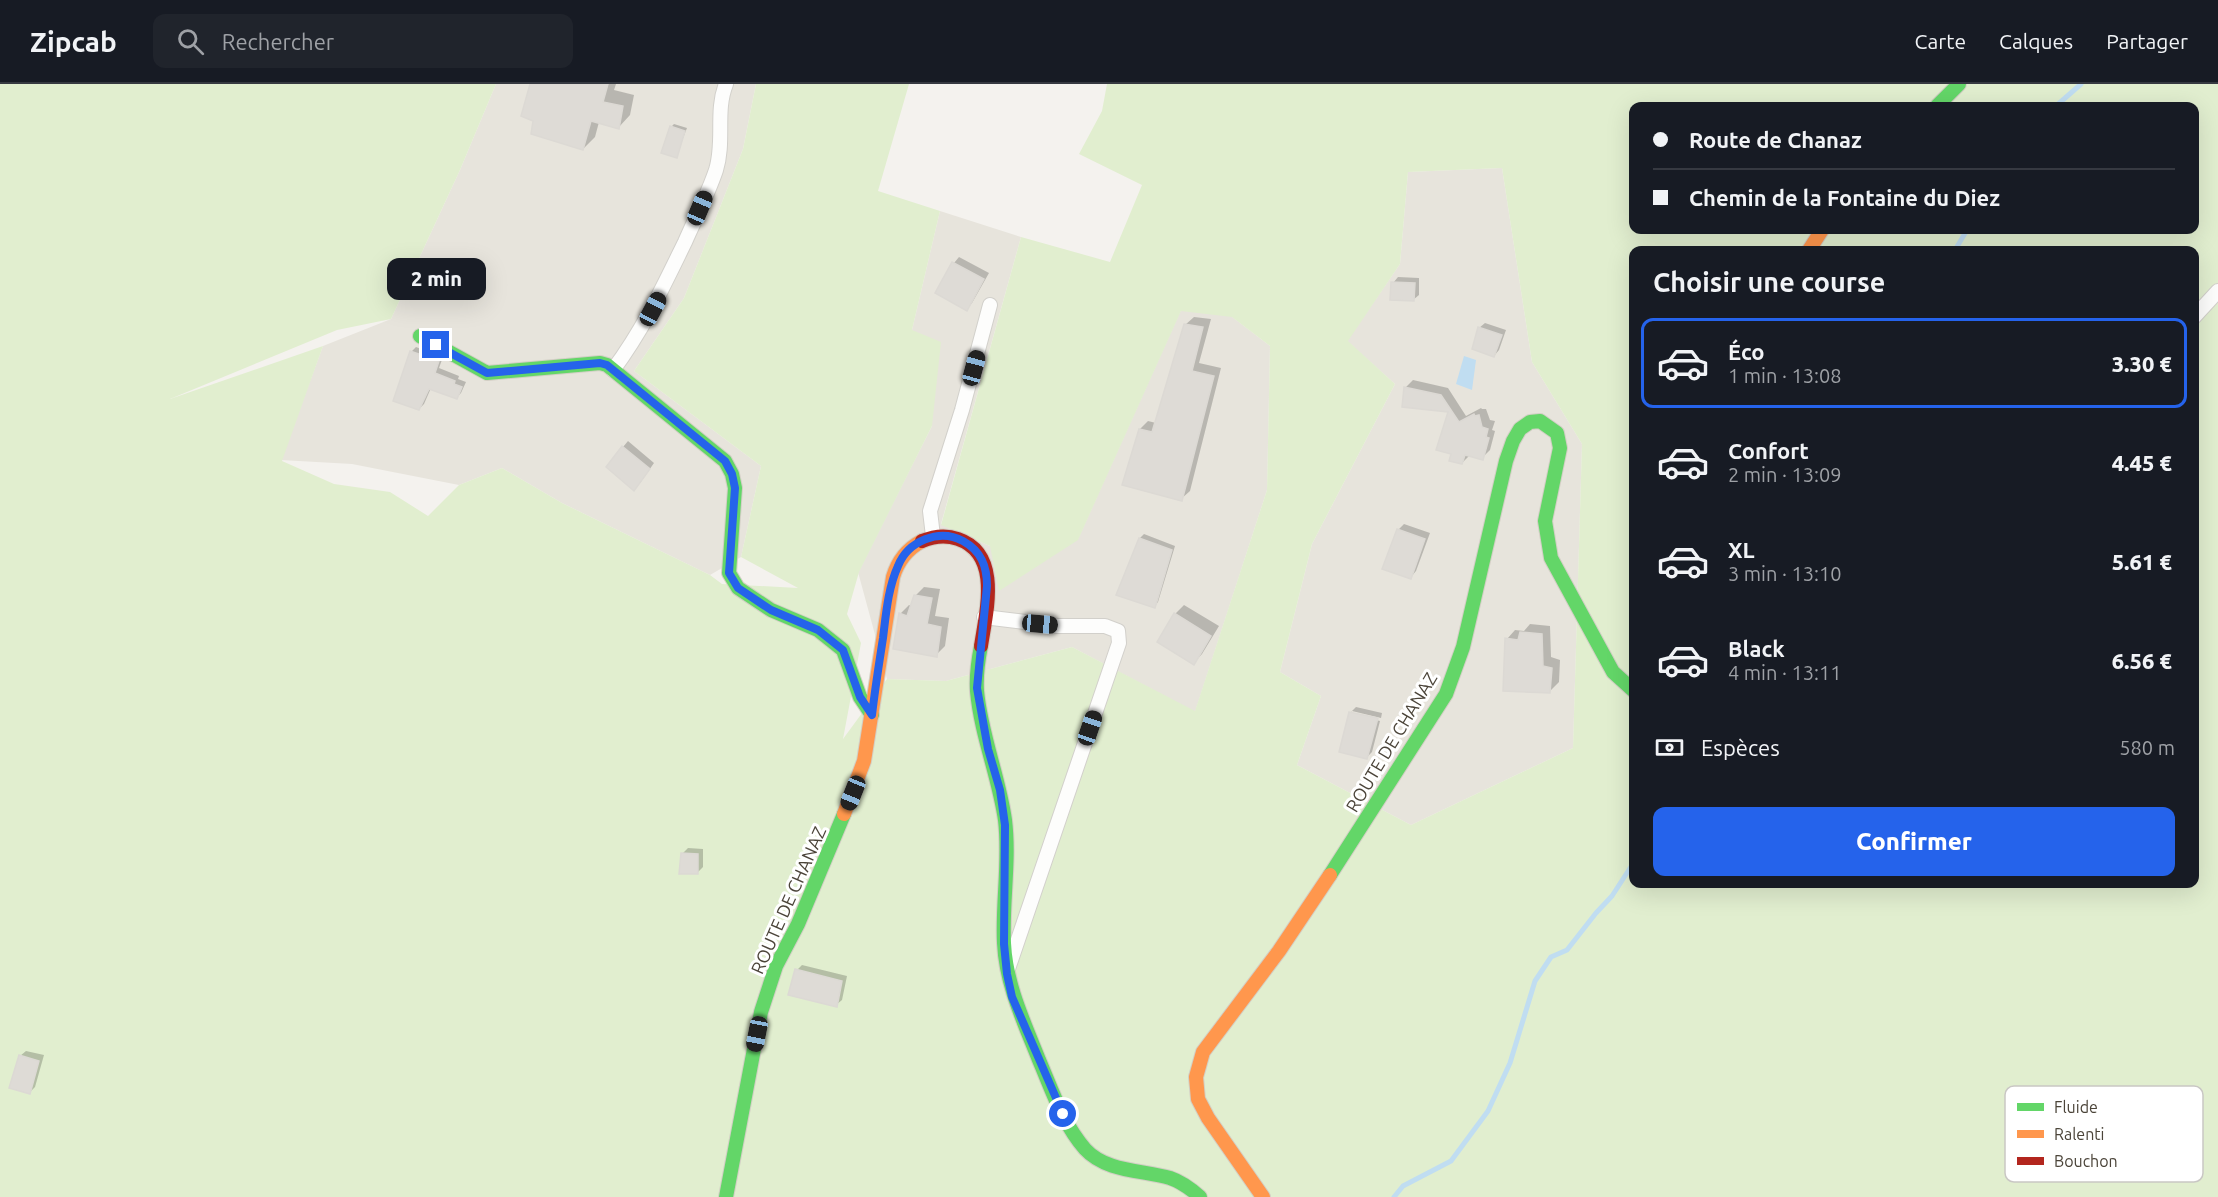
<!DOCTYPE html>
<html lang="fr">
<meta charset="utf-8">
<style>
:root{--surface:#171b24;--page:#20242c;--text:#f1f3f6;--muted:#9ea1a6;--line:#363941;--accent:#2563eb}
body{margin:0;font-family:Ubuntu,sans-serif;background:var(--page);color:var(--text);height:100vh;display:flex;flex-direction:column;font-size:22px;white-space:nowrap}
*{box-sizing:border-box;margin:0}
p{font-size:20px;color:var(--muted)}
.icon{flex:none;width:33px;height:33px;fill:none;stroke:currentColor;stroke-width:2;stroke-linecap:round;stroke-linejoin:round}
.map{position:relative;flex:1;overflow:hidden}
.sheet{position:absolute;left:1629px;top:162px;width:570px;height:642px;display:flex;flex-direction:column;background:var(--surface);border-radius:12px;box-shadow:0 6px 24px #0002}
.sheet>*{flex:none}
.hud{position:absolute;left:1629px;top:18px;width:570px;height:132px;border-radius:12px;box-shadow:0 6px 24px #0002;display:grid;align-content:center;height:132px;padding:0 24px;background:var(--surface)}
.end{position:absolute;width:27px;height:27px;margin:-14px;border:8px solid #2563eb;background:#fff;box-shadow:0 0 0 3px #fff}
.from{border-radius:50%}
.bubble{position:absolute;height:42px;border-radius:12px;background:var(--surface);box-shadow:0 6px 24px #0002;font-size:20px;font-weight:800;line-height:42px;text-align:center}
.car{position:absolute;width:18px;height:36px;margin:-18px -9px;border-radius:8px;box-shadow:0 0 4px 2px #0007;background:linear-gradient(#222 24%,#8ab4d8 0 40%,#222 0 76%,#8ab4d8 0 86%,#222 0)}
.hud b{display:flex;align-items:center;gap:21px;height:57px;font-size:22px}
.hud b+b{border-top:2px solid var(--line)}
.hud i{width:15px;height:15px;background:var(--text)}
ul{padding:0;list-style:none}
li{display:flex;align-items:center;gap:18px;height:90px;margin:0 12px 9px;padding:0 12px;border:3px solid transparent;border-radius:12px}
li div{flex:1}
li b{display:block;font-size:22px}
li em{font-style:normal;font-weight:800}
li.current{border-color:var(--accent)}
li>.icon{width:54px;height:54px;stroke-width:1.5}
h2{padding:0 24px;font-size:27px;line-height:72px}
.pay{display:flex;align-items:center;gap:15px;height:66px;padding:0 24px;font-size:22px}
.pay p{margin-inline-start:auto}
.button{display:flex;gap:12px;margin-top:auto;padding:12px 24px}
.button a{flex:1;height:69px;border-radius:12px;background:var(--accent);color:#fff;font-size:24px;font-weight:800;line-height:69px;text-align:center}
header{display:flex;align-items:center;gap:36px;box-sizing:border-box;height:84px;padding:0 30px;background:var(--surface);border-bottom:2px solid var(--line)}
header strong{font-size:28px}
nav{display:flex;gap:33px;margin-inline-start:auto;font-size:21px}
.search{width:420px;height:54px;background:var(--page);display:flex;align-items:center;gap:15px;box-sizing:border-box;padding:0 21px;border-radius:12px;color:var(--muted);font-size:22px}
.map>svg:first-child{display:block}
.residential{fill:#e7e4dc}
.green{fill:#e1eecf;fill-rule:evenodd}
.water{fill:#c0ddf1}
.shadow{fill:#0003}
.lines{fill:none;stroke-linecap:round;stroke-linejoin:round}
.stream{stroke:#c0ddf1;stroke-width:5}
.building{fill:#dedbd6;stroke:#dcd9d4;stroke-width:1.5}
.street-casing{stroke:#d2d0cb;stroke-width:16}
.fast-casing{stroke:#d3cfc5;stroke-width:16}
.slow-casing{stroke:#d3cfc5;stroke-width:16}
.jam-casing{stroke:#d3cfc5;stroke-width:16}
.street{stroke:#fdfdfc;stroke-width:14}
.fast{stroke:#63d668;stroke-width:14}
.slow{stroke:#ff974d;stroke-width:14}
.jam{stroke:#b3261e;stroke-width:14}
.route{stroke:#2563eb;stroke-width:8}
.labels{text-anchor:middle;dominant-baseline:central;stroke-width:6;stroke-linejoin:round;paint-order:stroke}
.street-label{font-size:18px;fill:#4b4439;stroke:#fff}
.key{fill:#fff;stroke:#c9c7c4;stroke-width:1.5}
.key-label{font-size:16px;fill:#4b4439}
</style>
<header>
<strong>Zipcab</strong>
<div class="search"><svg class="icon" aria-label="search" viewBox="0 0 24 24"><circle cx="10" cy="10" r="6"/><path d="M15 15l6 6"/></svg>Rechercher</div>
<nav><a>Carte</a><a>Calques</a><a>Partager</a></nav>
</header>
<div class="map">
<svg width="2218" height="1113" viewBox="0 0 2218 1113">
<rect width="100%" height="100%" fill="#f4f2ee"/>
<path class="residential" d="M496,0H756L743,65L684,214L634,287L761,382L741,473L710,491L562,419L502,384L459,401L352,380L281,376L323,262L391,235L460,86Z
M1502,84L1532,278L1582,360L1573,664L1411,741L1297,681L1321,612L1280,588L1312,460L1395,300L1347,257L1400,180L1408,88Z
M940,127L1021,153L941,440L990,462L1078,455L1181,226L1231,232L1270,262L1267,406L1195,628L1072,563L946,597L887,595L858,488L932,342L912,246Z"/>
<path class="green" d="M0,0H496L460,86L391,235L337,246L170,315L323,262L282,377L334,400L390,408L428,432L459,401L502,384L562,419L710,491L722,500L798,504L741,473L761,382L634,287L684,214L743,65L756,0H909L878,107L940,127L912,246L941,258L932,342L859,488L847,530L861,559L843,655L887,595L946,597L1072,563L1195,627L1267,406L1270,262L1232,233L1181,227L1078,456L999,507L990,462L941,441L1021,153L1110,178L1142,101L1079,70L1102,27L1107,0H2218V1113H0ZM1634,22H2194V146H1634ZM1502,84L1532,278L1582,360L1573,664L1411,741L1297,681L1321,612L1280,588L1312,460L1395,300L1348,257L1400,180L1408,88ZM1634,166H2194V800H1634Z"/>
<path class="water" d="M1464,272L1476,276L1472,306L1456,300Z"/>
<path class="shadow" d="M532,0H616L614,6L634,11L630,31L619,43L599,38L595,53L583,65L535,37Z
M674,40L687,44L676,72L671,43Z
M959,173L989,189L972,219L967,225L954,179Z
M1398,193L1419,194V211L1413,216L1393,199Z
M1194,233L1211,235L1199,279L1221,284L1190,407L1181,415L1140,345L1148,337L1156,339L1185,241Z
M1485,239L1506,246L1499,266L1494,272L1479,244Z
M416,263L443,273L439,284L459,292L458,295L466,298L461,309L456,314L431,304L424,320L419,325L411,268Z
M1413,296L1448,304L1466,332L1481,324L1482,325H1486L1490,336L1495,337L1492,346L1495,347L1490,366L1482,374L1470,371L1462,379L1453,369L1450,326L1403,322L1406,303Z
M628,357L654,379L640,399L623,363Z
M1404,440L1430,449L1416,487L1411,493L1398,446Z
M1144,450L1175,462L1158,518L1155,522L1140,454Z
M924,503L940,505L935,532L949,534L945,562L936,571L900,530L909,521L912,522L915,512Z
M1184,521L1219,542L1202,570L1194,579L1159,557L1175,530Z
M1530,540L1550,542L1551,573L1560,576L1559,598L1550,607L1507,555L1515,546L1524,547Z
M1356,623L1382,629L1381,634L1352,627Z
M1352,627V630L1380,637L1372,668L1366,674L1351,629Z
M688,764L703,765V783L697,789L682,770Z
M802,881L847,892L842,916L836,921L797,886Z
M26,967L44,971L35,1003L29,1009L20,972Z"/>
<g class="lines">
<path class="stream" d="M2056,22L2081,0
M1955,166L1967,146
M1394,1113L1403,1102L1451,1077L1488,1027L1510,979L1535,897L1551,873L1567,866L1596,829L1612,812L1634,778"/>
</g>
<path class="building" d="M530,0H608L603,18L623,22L619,45L591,37L583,66L531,50L533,37L521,32Z
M670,42L685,47L677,74L661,69Z
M952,178L984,195L967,227L935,209Z
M1391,198L1415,199L1414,217L1390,216Z
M1184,240L1203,243L1192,287L1214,292L1182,417L1122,401L1139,345L1152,348Z
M1478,243L1502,251L1494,273L1472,265Z
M410,267L439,277L435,289L455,297L454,300L462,303L457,315L429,305L419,326L393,317Z
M1404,303L1441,311L1459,338L1474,330L1475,332L1479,331L1482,343L1488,345L1486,353L1489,354L1483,376L1465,371L1462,380L1449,377L1451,370L1436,366L1448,328L1402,323Z
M622,362L650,385L634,407L606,383Z
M1397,445L1425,455L1411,495L1382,485Z
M1139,454L1172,466L1155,524L1116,511Z
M914,511L932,514L927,540L941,543L937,573L893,565L899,529L907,532Z
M1174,529L1211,552L1194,581L1157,558Z
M1520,548L1542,550L1543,582L1552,584L1550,609L1503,607L1505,554L1518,556Z
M1349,628L1378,634L1367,675L1339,668Z
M681,769L698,770V790H679Z
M795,885L842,897L837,923L788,911Z
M19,971L39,977L30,1010L9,1004Z"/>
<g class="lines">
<defs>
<path id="street" d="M2194,233L2218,207
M613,286C644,244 662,205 685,158C695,135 708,110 716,86C725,57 715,27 726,0
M933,452L930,427L962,326L990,221
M984,533L1058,542H1105L1118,547L1119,559L1008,885"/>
<path id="fast" d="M1937,22L1959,0
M420,252L487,289L600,279L607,281L725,377L732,390L735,404L729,489L738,504L771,526L818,546L843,566L860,613L872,631
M981,562C978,577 976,592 977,607C981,651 999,693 1005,736C1010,777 1002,818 1004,859C1006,901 1024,938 1039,976C1052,1006 1063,1040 1085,1065C1106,1088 1142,1086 1170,1094C1182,1098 1191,1105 1200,1113
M1330,791L1446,610L1463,563L1506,377L1513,357L1520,345L1530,338L1540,337L1557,349L1560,364L1545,437L1551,474L1613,588L1634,607
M726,1113L761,928L776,882L798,840L844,730"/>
<path id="slow" d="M1809,166L1822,146
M844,730L864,677L893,493C898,476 907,465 922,457
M1263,1113L1208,1034L1198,1015L1196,993L1203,968L1279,867L1330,791"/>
<path id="jam" d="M922,457C934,452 947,451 958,455C1002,470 986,528 981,562"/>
</defs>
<use href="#street" class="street-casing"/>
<use href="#fast" class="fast-casing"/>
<use href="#slow" class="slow-casing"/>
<use href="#jam" class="jam-casing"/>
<use href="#street" class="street"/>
<use href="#fast" class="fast"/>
<use href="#slow" class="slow"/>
<use href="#jam" class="jam"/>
</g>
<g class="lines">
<path class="route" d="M436,261L487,289L600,279L607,281L725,377L732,390L735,404L729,489L738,504L771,526L818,546L843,566L860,613L872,631C875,605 879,580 883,554C886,530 888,504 898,482C908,457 939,444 963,457C981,467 987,482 987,502L977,604L988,665L1000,706L1005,741L1004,860L1007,890L1012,913L1063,1030"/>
</g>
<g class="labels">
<g class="street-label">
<text transform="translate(1391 658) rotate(-59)">ROUTE DE CHANAZ</text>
<text transform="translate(788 816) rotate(-66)">ROUTE DE CHANAZ</text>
</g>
</g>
<rect x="2005" y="1002" width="198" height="96" rx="9" class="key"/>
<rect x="2017" y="1019" width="27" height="8" fill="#63d668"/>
<rect x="2017" y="1046" width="27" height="8" fill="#ff974d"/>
<rect x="2017" y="1073" width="27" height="8" fill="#b3261e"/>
<g class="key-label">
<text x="2054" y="1029">Fluide</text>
<text x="2054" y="1056">Ralenti</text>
<text x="2054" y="1083">Bouchon</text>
</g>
</svg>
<i class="end from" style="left:1063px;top:1030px"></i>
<i class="end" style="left:436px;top:261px"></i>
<div class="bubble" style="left:387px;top:174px;width:99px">2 min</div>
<i class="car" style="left:700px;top:124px;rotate:23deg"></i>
<i class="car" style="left:653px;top:225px;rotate:28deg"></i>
<i class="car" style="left:974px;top:284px;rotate:15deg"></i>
<i class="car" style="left:1040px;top:540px;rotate:95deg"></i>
<i class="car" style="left:1090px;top:644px;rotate:19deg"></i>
<i class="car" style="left:853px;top:709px;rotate:202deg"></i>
<i class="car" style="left:757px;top:950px;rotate:191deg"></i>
<div class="hud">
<b><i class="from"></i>Route de Chanaz</b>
<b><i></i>Chemin de la Fontaine du Diez</b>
</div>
<section class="sheet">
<h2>Choisir une course</h2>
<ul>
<li class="current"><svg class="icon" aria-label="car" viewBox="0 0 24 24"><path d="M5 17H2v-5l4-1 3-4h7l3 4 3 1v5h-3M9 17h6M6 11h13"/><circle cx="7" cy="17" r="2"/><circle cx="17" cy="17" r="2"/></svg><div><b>Éco</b><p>1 min · 13:08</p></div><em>3.30 €</em></li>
<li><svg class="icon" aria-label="car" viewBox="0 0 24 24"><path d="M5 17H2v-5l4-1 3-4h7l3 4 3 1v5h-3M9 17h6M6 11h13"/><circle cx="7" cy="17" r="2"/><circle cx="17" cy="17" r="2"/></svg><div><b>Confort</b><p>2 min · 13:09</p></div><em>4.45 €</em></li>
<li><svg class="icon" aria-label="car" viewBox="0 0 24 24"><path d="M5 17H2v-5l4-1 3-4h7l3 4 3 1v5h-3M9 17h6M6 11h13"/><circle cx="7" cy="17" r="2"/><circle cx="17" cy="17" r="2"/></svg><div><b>XL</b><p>3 min · 13:10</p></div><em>5.61 €</em></li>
<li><svg class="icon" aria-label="car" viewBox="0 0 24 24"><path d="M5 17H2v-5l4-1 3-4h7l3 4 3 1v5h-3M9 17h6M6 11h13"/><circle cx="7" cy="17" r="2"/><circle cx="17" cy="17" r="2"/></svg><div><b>Black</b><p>4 min · 13:11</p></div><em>6.56 €</em></li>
</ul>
<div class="pay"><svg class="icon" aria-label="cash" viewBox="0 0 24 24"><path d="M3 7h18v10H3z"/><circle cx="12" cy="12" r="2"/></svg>Espèces<p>580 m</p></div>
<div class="button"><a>Confirmer</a></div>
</section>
</div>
